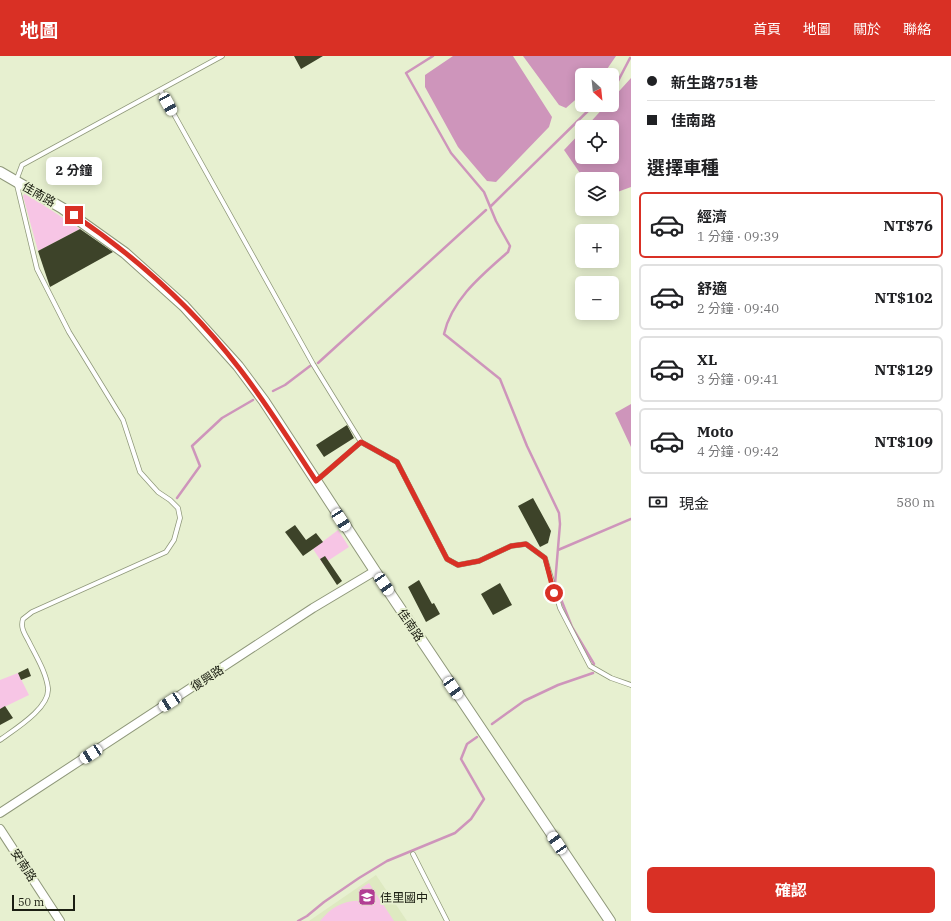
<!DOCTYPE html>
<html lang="zh-TW">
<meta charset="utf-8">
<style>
:root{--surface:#fff;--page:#f6f6f6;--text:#202124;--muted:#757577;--line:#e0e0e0;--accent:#d93025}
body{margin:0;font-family:"IBM Plex Serif","Noto Sans TC",serif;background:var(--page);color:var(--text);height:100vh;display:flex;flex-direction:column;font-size:15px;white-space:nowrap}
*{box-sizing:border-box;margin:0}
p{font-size:13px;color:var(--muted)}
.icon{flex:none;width:22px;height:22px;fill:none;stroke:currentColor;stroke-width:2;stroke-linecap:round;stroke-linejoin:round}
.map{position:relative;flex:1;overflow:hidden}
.drawer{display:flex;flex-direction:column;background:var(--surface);width:320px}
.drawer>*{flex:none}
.guide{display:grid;align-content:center;height:88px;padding:0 16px;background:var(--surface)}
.needle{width:26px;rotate:153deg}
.tools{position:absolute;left:575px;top:12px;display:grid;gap:8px}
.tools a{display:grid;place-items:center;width:44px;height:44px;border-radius:6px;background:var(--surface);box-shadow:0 2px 10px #0003;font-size:20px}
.scale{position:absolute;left:12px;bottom:10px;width:63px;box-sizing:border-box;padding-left:4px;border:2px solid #1b1e12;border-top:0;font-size:11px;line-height:14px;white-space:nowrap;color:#1b1e12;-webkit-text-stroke:3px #e7f0d0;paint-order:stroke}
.end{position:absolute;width:18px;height:18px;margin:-9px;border:5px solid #d93025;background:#fff;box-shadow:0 0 0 2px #fff}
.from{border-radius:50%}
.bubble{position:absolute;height:28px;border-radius:6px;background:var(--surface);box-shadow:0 2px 10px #0003;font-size:13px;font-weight:700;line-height:28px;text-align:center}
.car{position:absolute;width:12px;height:24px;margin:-12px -6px;border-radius:5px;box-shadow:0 0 3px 1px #0007;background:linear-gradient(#fff 24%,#345 0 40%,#fff 0 76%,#345 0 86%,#fff 0)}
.guide b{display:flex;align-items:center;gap:14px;height:38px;font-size:15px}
.guide b+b{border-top:1px solid var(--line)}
.guide i{width:10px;height:10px;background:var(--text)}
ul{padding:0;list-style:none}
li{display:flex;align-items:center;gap:12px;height:66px;margin:0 8px 6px;padding:0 8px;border:2px solid var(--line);border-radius:6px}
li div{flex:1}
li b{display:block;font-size:15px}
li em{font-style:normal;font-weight:700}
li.on{border-color:var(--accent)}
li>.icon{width:36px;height:36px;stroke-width:1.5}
h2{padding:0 16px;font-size:18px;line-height:48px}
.pay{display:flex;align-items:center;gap:10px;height:44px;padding:0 16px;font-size:15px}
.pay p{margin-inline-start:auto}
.action{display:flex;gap:8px;margin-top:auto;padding:8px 16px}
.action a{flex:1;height:46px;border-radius:6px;background:var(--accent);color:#fff;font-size:16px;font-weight:700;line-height:46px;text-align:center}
header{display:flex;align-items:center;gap:24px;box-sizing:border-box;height:56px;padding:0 20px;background:var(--accent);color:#fff}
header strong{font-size:19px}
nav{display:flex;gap:22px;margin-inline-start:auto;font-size:14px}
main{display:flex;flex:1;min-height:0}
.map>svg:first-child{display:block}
.built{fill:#dee9c1}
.green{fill:#f7c5e5}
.water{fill:#ce95bb}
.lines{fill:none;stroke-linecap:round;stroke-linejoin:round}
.stream{stroke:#ce95bb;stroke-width:2.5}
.building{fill:#3d4329}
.service-casing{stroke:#8f987a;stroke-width:5.5}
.minor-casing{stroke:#8f987a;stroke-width:10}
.tertiary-casing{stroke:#8f987a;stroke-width:12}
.service{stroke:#fff;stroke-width:4}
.minor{stroke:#fff;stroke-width:8}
.tertiary{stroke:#fff;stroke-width:10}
.route{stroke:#d93025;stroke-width:5}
.labels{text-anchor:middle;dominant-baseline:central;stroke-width:4;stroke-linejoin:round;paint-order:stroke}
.street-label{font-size:12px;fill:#1b1e12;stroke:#e7f0d0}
.poi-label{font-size:12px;fill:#1b1e12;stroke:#e7f0d0;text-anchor:start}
</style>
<header>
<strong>地圖</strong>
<nav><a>首頁</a><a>地圖</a><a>關於</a><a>聯絡</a></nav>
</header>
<main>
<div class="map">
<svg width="631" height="865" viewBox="0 0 631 865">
<rect width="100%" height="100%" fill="#e7f0d0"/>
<path class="built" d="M376,819L407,865H309Z"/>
<path class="green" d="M25,137L80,173L38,195L23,140Z
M338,474L349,491L323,508L313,493Z
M18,617L29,639L0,653V624Z
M369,827L394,865H320C332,850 345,843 366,845L358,834Z"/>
<path class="water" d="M453,0H513L552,61L549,71L496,126L487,125L458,91L425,31V19Z
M523,0H616L603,19H582V38L566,52L559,49Z
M631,22V131L612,138V123H584L564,94L582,75V101H612V71H586L606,49H612V43Z
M631,348V391L615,357Z"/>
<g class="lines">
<path class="stream" d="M433,0L406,17L451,97L484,136L496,165L510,190L508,196C482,219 452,243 444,278L500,323L527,390L559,457L560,468L555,528L572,571L594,608
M612,31L617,27L630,2
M491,150L594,49
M318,307L486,154
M273,335L285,329L310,310
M177,442L200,410L192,390L222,362L253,344
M558,494L631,463
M492,668L524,645L558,629L593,617
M298,865L307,860L324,846L359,822L387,805L455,777L471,763L484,743L461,703L467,688L477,681"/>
</g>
<path class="building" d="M294,0H323L301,13Z
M80,173L113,196L50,231L38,195Z
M347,369L354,382L324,401L316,389Z
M533,442L551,475L548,487L540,491L518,450Z
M295,469L306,484L316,477L323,486L303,500L285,476Z
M325,500L342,525L337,529L320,503Z
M419,524L432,548L434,547L440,558L426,566L408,531Z
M500,527L512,549L493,559L481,538Z
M28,612L31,620L21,624L18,617Z
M5,650L13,662L0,669V653Z"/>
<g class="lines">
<defs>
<path id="service" d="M161,35L313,308L361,386L397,406L447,503L458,509L479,505L511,490L526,488L545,502L560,552L590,610L611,622L631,629
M316,425L361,386
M0,684C15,673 50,652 48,632C46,616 36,600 29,586C25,578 20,572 23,563L32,556L166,496L174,484L180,462L178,452L170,444L158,436L140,416L123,364L69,276L37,213L16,125L22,109L222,0
M413,798L447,865"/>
<path id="minor" d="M0,757L313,552L375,515
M0,773L60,865"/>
<path id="tertiary" d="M0,116L62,152L125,197L184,250L238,310L264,345L375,515L610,865"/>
</defs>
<use href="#service" class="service-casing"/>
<use href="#minor" class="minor-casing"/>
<use href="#tertiary" class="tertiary-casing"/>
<use href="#service" class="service"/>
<use href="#minor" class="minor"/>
<use href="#tertiary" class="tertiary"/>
</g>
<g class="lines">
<path class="route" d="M74,159C136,201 193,252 239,312C267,348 291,387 316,425L361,386L397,406L447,503L458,509L479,505L511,490L526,488L545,502L554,537"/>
</g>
<defs>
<symbol id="school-square" viewBox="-11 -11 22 22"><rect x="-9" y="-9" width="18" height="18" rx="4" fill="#b23d94" stroke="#e7f0d0"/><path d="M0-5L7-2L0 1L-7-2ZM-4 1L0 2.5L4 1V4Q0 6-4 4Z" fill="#fff"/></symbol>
</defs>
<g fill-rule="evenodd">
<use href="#school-square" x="357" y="831" width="20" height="20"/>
</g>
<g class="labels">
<g class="street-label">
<text transform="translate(39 138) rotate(30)">佳南路</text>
<text transform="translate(411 569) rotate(56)">佳南路</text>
<text transform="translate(207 622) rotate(-33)">復興路</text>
<text transform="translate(24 809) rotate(57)">安南路</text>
</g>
<g class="poi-label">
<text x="380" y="841">佳里國中</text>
</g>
</g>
</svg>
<div class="tools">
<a><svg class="needle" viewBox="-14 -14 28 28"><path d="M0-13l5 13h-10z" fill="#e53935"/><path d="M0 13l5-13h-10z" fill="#757577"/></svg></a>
<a><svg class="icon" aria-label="locate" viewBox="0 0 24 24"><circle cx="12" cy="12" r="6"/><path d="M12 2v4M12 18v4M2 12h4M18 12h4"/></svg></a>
<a><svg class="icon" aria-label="layers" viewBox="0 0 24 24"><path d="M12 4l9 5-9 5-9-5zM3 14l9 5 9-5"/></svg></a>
<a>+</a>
<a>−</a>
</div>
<div class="scale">50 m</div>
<i class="end from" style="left:554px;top:537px"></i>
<i class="end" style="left:74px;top:159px"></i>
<div class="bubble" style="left:46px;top:101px;width:56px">2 分鐘</div>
<i class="car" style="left:168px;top:48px;rotate:151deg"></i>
<i class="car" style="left:341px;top:464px;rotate:147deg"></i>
<i class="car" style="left:384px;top:528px;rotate:146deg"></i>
<i class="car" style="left:453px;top:632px;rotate:146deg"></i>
<i class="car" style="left:170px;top:646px;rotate:237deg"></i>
<i class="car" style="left:91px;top:698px;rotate:237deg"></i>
<i class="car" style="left:557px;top:787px;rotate:326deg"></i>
</div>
<section class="drawer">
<div class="guide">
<b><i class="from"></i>新生路751巷</b>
<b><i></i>佳南路</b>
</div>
<h2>選擇車種</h2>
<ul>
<li class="on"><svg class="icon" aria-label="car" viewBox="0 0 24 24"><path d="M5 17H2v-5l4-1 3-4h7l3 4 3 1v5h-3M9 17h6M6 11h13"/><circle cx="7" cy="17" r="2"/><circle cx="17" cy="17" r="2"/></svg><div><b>經濟</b><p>1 分鐘 · 09:39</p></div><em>NT$76</em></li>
<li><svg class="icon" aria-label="car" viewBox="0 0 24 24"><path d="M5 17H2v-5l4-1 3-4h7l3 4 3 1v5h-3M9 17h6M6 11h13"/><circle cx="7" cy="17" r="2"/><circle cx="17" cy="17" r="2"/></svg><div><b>舒適</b><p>2 分鐘 · 09:40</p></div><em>NT$102</em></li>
<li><svg class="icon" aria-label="car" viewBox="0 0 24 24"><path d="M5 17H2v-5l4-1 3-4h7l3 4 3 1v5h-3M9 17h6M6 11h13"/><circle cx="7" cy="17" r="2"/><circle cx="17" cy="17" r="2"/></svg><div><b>XL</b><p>3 分鐘 · 09:41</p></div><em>NT$129</em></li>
<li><svg class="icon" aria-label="car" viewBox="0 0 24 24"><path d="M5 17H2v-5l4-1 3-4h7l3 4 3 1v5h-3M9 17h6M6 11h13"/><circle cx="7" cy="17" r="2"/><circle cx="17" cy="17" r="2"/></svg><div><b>Moto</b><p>4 分鐘 · 09:42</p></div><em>NT$109</em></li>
</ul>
<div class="pay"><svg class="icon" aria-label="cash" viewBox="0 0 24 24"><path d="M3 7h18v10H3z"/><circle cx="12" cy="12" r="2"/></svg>現金<p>580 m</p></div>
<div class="action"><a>確認</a></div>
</section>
</main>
